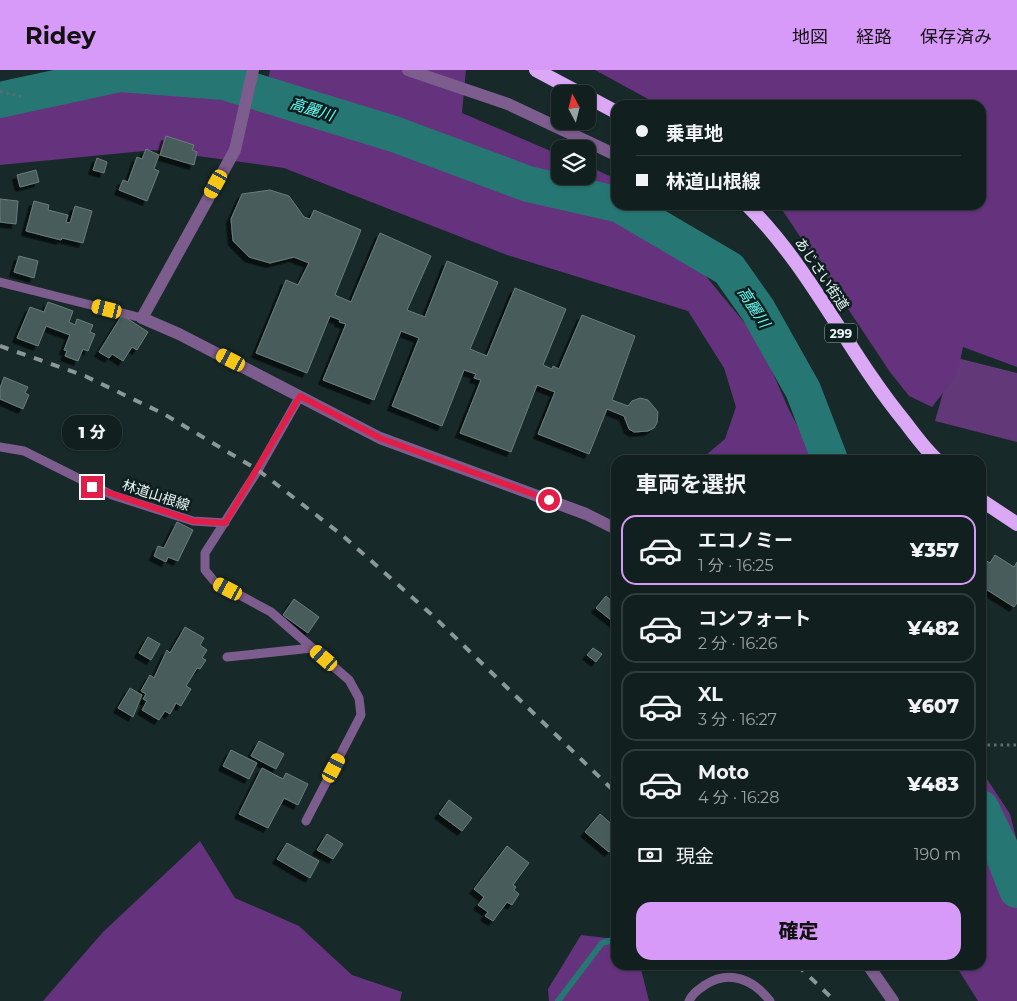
<!DOCTYPE html>
<html lang="ja">
<meta charset="utf-8">
<style>
:root{--surface:#111f1e;--page:#1a2727;--text:#f1f3f6;--muted:#9ca2a4;--line:#303d3c;--accent:#d89af8}
body{margin:0;font-family:Montserrat,"Noto Sans JP",sans-serif;background:var(--page);color:var(--text);height:100vh;display:flex;flex-direction:column;font-size:19px;white-space:nowrap}
*{box-sizing:border-box;margin:0}
p{font-size:16px;color:var(--muted)}
.icon{flex:none;width:28px;height:28px;fill:none;stroke:currentColor;stroke-width:2;stroke-linecap:round;stroke-linejoin:round}
.map{position:relative;flex:1;overflow:hidden}
.details{position:absolute;left:611px;top:385px;width:375px;height:515px;display:flex;flex-direction:column;background:var(--surface);border-radius:15px;box-shadow:0 1px 4px #0004,0 0 0 1px var(--line)}
.details>*{flex:none}
.top-card{position:absolute;left:611px;top:30px;width:375px;height:110px;border-radius:15px;box-shadow:0 1px 4px #0004,0 0 0 1px var(--line);display:grid;align-content:center;height:110px;padding:0 25px;background:var(--surface)}
.needle{width:32px;rotate:353deg}
.controls{position:absolute;left:551px;top:15px;display:grid;gap:10px}
.controls a{display:grid;place-items:center;width:45px;height:45px;border-radius:10px;background:var(--surface);box-shadow:0 1px 4px #0004,0 0 0 1px var(--line);font-size:25px}
.end{position:absolute;width:22px;height:22px;margin:-11px;border:6px solid #e11d48;background:#fff;box-shadow:0 0 0 2px #fff}
.from{border-radius:50%}
.bubble{position:absolute;height:35px;border-radius:15px;background:var(--surface);box-shadow:0 1px 4px #0004,0 0 0 1px var(--line);font-size:16px;font-weight:800;line-height:35px;text-align:center}
.car{position:absolute;width:15px;height:30px;margin:-15px -8px;border-radius:6px;box-shadow:0 0 4px 1px #0007;background:linear-gradient(#f5c518 24%,#345 0 40%,#f5c518 0 76%,#345 0 86%,#f5c518 0)}
.top-card b{display:flex;align-items:center;gap:18px;height:48px;font-size:19px}
.top-card b+b{border-top:1px solid var(--line)}
.top-card i{width:12px;height:12px;background:var(--text)}
ul{padding:0;list-style:none}
li{display:flex;align-items:center;gap:15px;height:70px;margin:0 10px 8px;padding:0 15px;border:2px solid var(--line);border-radius:15px}
li div{flex:1}
li b{display:block;font-size:19px}
li em{font-style:normal;font-weight:800}
li.active{border-color:var(--accent)}
li>.icon{width:45px;height:45px;stroke-width:1.5}
h2{padding:0 25px;font-size:22px;line-height:60px}
.pay{display:flex;align-items:center;gap:12px;height:55px;padding:0 25px;font-size:19px}
.pay p{margin-inline-start:auto}
.action{display:flex;gap:10px;margin-top:auto;padding:10px 25px}
.action a{flex:1;height:58px;border-radius:15px;background:var(--accent);color:#111;font-size:20px;font-weight:800;line-height:58px;text-align:center}
header{display:flex;align-items:center;gap:30px;box-sizing:border-box;height:70px;padding:0 25px;background:var(--accent);color:#111}
header strong{font-size:24px}
nav{display:flex;gap:28px;margin-inline-start:auto;font-size:18px}
.map>svg:first-child{display:block}
.green{fill:#633878}
.forest{fill:#65337d}
.lines{fill:none;stroke-linecap:round;stroke-linejoin:round}
.stream{stroke:#267774;stroke-width:6}
.river{stroke:#267774;stroke-width:36}
.building{fill:#485c5b;stroke:#697e7c;filter:url(#shadow)}
.path{stroke:#5f6f6e;stroke-width:3;stroke-dasharray:2.5 4;stroke-linecap:butt}
.service{stroke:#7d5c8e;stroke-width:9}
.minor{stroke:#7d5c8e;stroke-width:12}
.trunk{stroke:#dba8f5;stroke-width:14}
.rail{stroke:#8a9897;stroke-width:4;stroke-dasharray:9 9;stroke-linecap:butt}
.route{stroke:#e11d48;stroke-width:6}
.labels{text-anchor:middle;dominant-baseline:central;stroke-width:5;stroke-linejoin:round;paint-order:stroke}
.shield{fill:#0d1f1e;stroke:#a7b5b4;stroke-width:1}
.shield-label{font-size:12px;font-weight:bold;fill:#e9f5f4}
.street-label{font-size:14px;fill:#e9f5f4;stroke:#0d1f1e}
.water-label{font-size:15px;font-style:italic;fill:#69fcf5;stroke:#0d1f1e}
</style>
<header>
<strong>Ridey</strong>
<nav><a>地図</a><a>経路</a><a>保存済み</a></nav>
</header>
<div class="map">
<svg width="1017" height="931" viewBox="0 0 1017 931">
<defs>
<filter id="shadow"><feDropShadow dx="-4.5" dy="4.5" stdDeviation="0" flood-color="#0009"/></filter>
</defs>
<rect width="100%" height="100%" fill="#172928"/>
<path class="green" d="M953,287L1017,303V372L935,351Z"/>
<path class="forest" d="M270,0H466L462,43L560,85V106H588V96L616,109V135H656L709,210L758,269L789,340L816,390H700L725,369L736,337L724,298L688,241L507,185L284,98L154,80L0,95V40L120,17L206,26L262,40Z
M595,0H1017V297L963,277L957,305L932,337L909,326L890,302L779,135H981V35H659Z
M981,700L1010,744L1017,771V931H978L958,899L959,895H981Z
M200,771L235,828L299,856L352,905L402,922L400,931H43L103,862Z
M581,865L616,869V895H640L649,931H549L548,919Z"/>
<g class="lines">
<path class="stream" d="M558,931L602,873L616,869"/>
<path class="river" d="M0,30L120,4L224,12L394,64L528,114L616,134
M620,135L729,199L758,240L803,320L830,390
M981,738L1001,779L1017,820"/>
</g>
<path class="building" d="M166,66L194,75L192,80L197,82L194,95L160,85Z
M146,79L159,85L154,99L159,101L147,131L119,120L123,110L128,112L137,87L142,89Z
M97,88L107,92L104,103L93,100Z
M36,100L39,112L20,117L17,105Z
M270,120L289,126L304,147L310,149L314,140L361,160L335,225L351,232L380,163L431,186L407,240L425,247L447,191L498,212L470,279L487,286L515,218L566,239L543,295L552,299L553,296L559,299L582,245L635,266L612,330L628,336L632,331L640,328L648,330L658,342L657,353L654,358L648,361L634,362L629,359L624,346L607,339L589,384L538,364L555,322L537,315L511,382L460,363L481,310L474,308L476,304L464,300L442,356L392,336L419,268L401,261L374,330L323,310L346,254L339,252L340,250L330,246L307,303L256,283L286,210L298,215L309,193L294,187L270,193L249,187L233,171L231,149L242,124Z
M0,129L18,131L16,154L0,152Z
M34,131L49,135L48,140L68,145L66,152L70,153L75,136L92,141L83,173L62,168L61,170L26,161Z
M19,186L38,191L34,208L14,202Z
M48,232L73,241L69,252L75,255L77,249L93,255L90,262L95,264L88,281L83,279L78,291L65,286L67,281L64,280L70,265L46,256L38,276L17,268L30,237L44,242Z
M122,245L148,262L137,280L132,277L123,291L112,284L109,288L99,282Z
M4,307L28,317L25,323L29,325L23,339L0,329V318Z
M177,452L193,460L178,491L168,487L166,492L154,486L158,476L164,478Z
M995,485L1014,497L1017,492V533L1014,537L981,516V495L985,490L990,493Z
M606,526L616,535V554L596,538Z
M294,529L319,547L308,563L283,545Z
M185,557L204,568L200,575L207,580L202,588L206,590L200,599L197,598L186,616L191,619L181,636L176,633L170,644L165,641L159,650L142,640L147,631L143,629L146,624L141,621L150,605L154,608L167,580L170,583Z
M148,567L160,574L151,590L139,583Z
M593,578L602,584L596,592L587,585Z
M130,618L142,625L133,647L118,638Z
M259,671L284,684L276,699L251,686Z
M231,680L257,693L249,709L223,696Z
M262,698L283,709L286,703L308,714L298,735L284,728L268,758L239,744Z
M449,730L472,748L462,761L439,744Z
M600,744L616,758V774L609,782L585,762Z
M327,764L343,774L333,789L317,780Z
M287,773L319,791L310,808L277,789Z
M507,776L529,793L513,815L516,817L514,820L519,824L512,835L507,832L493,851L485,846L488,842L478,835L484,827L474,819Z"/>
<g class="lines">
<path class="path" d="M0,21L22,27
M981,675H1017"/>
<path class="service" d="M0,212L142,248
M300,326L258,400L205,483V500L214,511L271,542L349,610L359,628L361,645L306,751
M0,377L24,381L112,425L193,451L225,453
M227,587L312,578
M689,931C693,923 698,920 705,915C730,899 754,910 770,931"/>
<path class="minor" d="M253,0L235,80L142,248L179,264L380,368L586,444L616,459
M408,0L508,34L616,85
M868,895L893,931"/>
<path class="trunk" d="M536,0L581,24
M588,27L616,42
M747,135C811,198 848,283 905,352C915,365 925,379 937,390
M981,430L1017,454"/>
<path class="rail" d="M0,276L85,306L164,344L258,400L342,465L431,544L616,723
M797,895L835,931"/>
</g>
<g class="lines">
<path class="route" d="M92,417L193,451L225,453L300,326L380,368L549,430"/>
</g>
<g class="labels">
<rect class="shield" x="825" y="253.5" width="32" height="19" rx="4"/>
<g class="shield-label">
<text x="841" y="263">299</text>
</g>
<g class="street-label">
<text transform="translate(822 204) rotate(56)">あじさい街道</text>
<text transform="translate(156 425) rotate(18)">林道山根線</text>
</g>
<g class="water-label">
<text transform="translate(312 39) rotate(17)">高麗川</text>
<text transform="translate(754 237) rotate(57)">高麗川</text>
</g>
</g>
</svg>
<div class="controls">
<a><svg class="needle" viewBox="-14 -14 28 28"><path d="M0-13l5 13h-10z" fill="#e53935"/><path d="M0 13l5-13h-10z" fill="#9ca2a4"/></svg></a>
<a><svg class="icon" aria-label="layers" viewBox="0 0 24 24"><path d="M12 4l9 5-9 5-9-5zM3 14l9 5 9-5"/></svg></a>
</div>
<i class="end from" style="left:549px;top:430px"></i>
<i class="end" style="left:92px;top:417px"></i>
<div class="bubble" style="left:62px;top:345px;width:60px">1 分</div>
<i class="car" style="left:216px;top:114px;rotate:209deg"></i>
<i class="car" style="left:107px;top:239px;rotate:284deg"></i>
<i class="car" style="left:231px;top:290px;rotate:297deg"></i>
<i class="car" style="left:228px;top:519px;rotate:298deg"></i>
<i class="car" style="left:324px;top:588px;rotate:311deg"></i>
<i class="car" style="left:334px;top:698px;rotate:28deg"></i>
<div class="top-card">
<b><i class="from"></i>乗車地</b>
<b><i></i>林道山根線</b>
</div>
<section class="details">
<h2>車両を選択</h2>
<ul>
<li class="active"><svg class="icon" aria-label="car" viewBox="0 0 24 24"><path d="M5 17H2v-5l4-1 3-4h7l3 4 3 1v5h-3M9 17h6M6 11h13"/><circle cx="7" cy="17" r="2"/><circle cx="17" cy="17" r="2"/></svg><div><b>エコノミー</b><p>1 分 · 16:25</p></div><em>¥357</em></li>
<li><svg class="icon" aria-label="car" viewBox="0 0 24 24"><path d="M5 17H2v-5l4-1 3-4h7l3 4 3 1v5h-3M9 17h6M6 11h13"/><circle cx="7" cy="17" r="2"/><circle cx="17" cy="17" r="2"/></svg><div><b>コンフォート</b><p>2 分 · 16:26</p></div><em>¥482</em></li>
<li><svg class="icon" aria-label="car" viewBox="0 0 24 24"><path d="M5 17H2v-5l4-1 3-4h7l3 4 3 1v5h-3M9 17h6M6 11h13"/><circle cx="7" cy="17" r="2"/><circle cx="17" cy="17" r="2"/></svg><div><b>XL</b><p>3 分 · 16:27</p></div><em>¥607</em></li>
<li><svg class="icon" aria-label="car" viewBox="0 0 24 24"><path d="M5 17H2v-5l4-1 3-4h7l3 4 3 1v5h-3M9 17h6M6 11h13"/><circle cx="7" cy="17" r="2"/><circle cx="17" cy="17" r="2"/></svg><div><b>Moto</b><p>4 分 · 16:28</p></div><em>¥483</em></li>
</ul>
<div class="pay"><svg class="icon" aria-label="cash" viewBox="0 0 24 24"><path d="M3 7h18v10H3z"/><circle cx="12" cy="12" r="2"/></svg>現金<p>190 m</p></div>
<div class="action"><a>確定</a></div>
</section>
</div>
